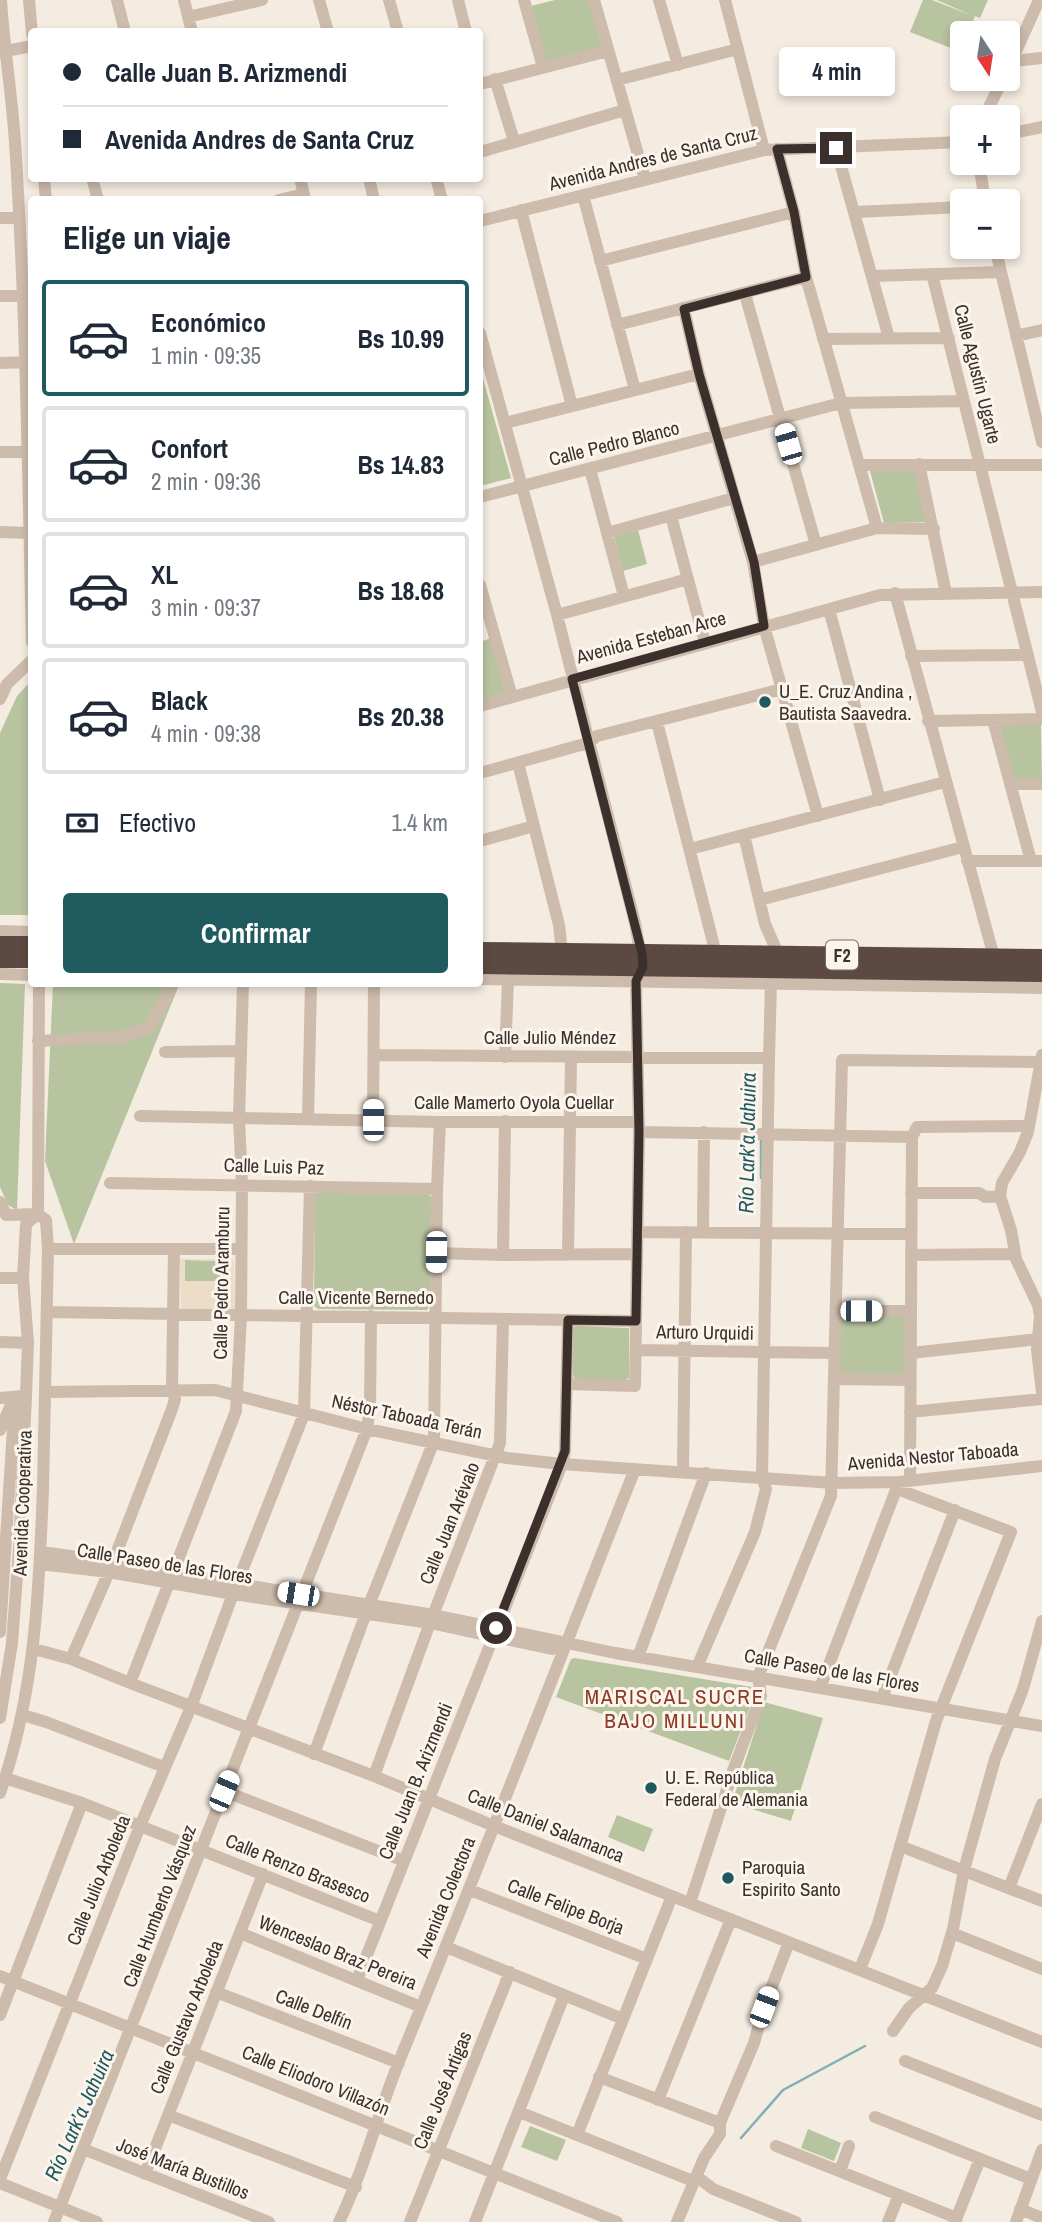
<!DOCTYPE html>
<html lang="es">
<meta charset="utf-8">
<style>
:root{--surface:#fff;--page:#f2f2f3;--text:#1f2937;--muted:#747a83;--line:#e0e1e3;--accent:#1f5a5e}
body{margin:0;font-family:"Archivo Narrow",sans-serif;background:var(--page);color:var(--text);height:100vh;display:flex;flex-direction:column;font-size:26px;white-space:nowrap}
*{box-sizing:border-box;margin:0}
p{font-size:23px;color:var(--muted)}
.icon{flex:none;width:38px;height:38px;fill:none;stroke:currentColor;stroke-width:2;stroke-linecap:round;stroke-linejoin:round}
.map{position:relative;flex:1;overflow:hidden}
.sheet{position:absolute;left:28px;top:196px;width:455px;height:791px;display:flex;flex-direction:column;background:var(--surface);border-radius:7px;box-shadow:0 4px 10px #0003}
.sheet>*{flex:none}
.top-card{position:absolute;left:28px;top:28px;width:455px;height:154px;border-radius:7px;box-shadow:0 4px 10px #0003;display:grid;align-content:center;height:154px;padding:0 35px;background:var(--surface)}
.needle{width:46px;rotate:168deg}
.tools{position:absolute;left:950px;top:21px;display:grid;gap:14px}
.tools a{display:grid;place-items:center;width:70px;height:70px;border-radius:7px;background:var(--surface);box-shadow:0 4px 10px #0003;font-size:35px}
.end{position:absolute;width:32px;height:32px;margin:-16px;border:9px solid #3b302b;background:#fff;box-shadow:0 0 0 4px #fff}
.from{border-radius:50%}
.bubble{position:absolute;height:49px;border-radius:7px;background:var(--surface);box-shadow:0 4px 10px #0003;font-size:23px;font-weight:700;line-height:49px;text-align:center}
.car{position:absolute;width:21px;height:42px;margin:-21px -10px;border-radius:9px;box-shadow:0 0 5px 2px #0007;background:linear-gradient(#fff 24%,#345 0 40%,#fff 0 76%,#345 0 86%,#fff 0)}
.top-card b{display:flex;align-items:center;gap:24px;height:66px;font-size:26px}
.top-card b+b{border-top:2px solid var(--line)}
.top-card i{width:18px;height:18px;background:var(--text)}
ul{padding:0;list-style:none}
li{display:flex;align-items:center;gap:21px;height:116px;margin:0 14px 10px;padding:0 21px;border:4px solid var(--line);border-radius:7px}
li div{flex:1}
li b{display:block;font-size:26px}
li em{font-style:normal;font-weight:700}
li.on{border-color:var(--accent)}
li>.icon{width:63px;height:63px;stroke-width:1.5}
h2{padding:0 35px;font-size:32px;line-height:84px}
.pay{display:flex;align-items:center;gap:18px;height:77px;padding:0 35px;font-size:26px}
.pay p{margin-inline-start:auto}
.button{display:flex;gap:14px;margin-top:auto;padding:14px 35px}
.button a{flex:1;height:80px;border-radius:7px;background:var(--accent);color:#fff;font-size:28px;font-weight:700;line-height:80px;text-align:center}
.map>svg:first-child{display:block}
.green{fill:#b8c4a0}
.plaza{fill:#ecdcc8;fill-rule:evenodd}
.lines{fill:none;stroke-linecap:round;stroke-linejoin:round}
.stream{stroke:#7fb0b2;stroke-width:2.5}
.minor{stroke:#cdbbac;stroke-width:12}
.highway{stroke:#5c4a42;stroke-width:18}
.route{stroke:#3b302b;stroke-width:9}
.poi-dot{fill:#1f5a5e;stroke:#fbf5ee;stroke-width:2.5}
.labels{text-anchor:middle;dominant-baseline:central;stroke-width:6;stroke-linejoin:round;paint-order:stroke}
.shield{fill:#fbf5ee;stroke:#756b66;stroke-width:2}
.shield-label{font-size:18px;font-weight:bold;fill:#3b302b}
.street-label{font-size:19px;fill:#3b302b;stroke:#fbf5ee}
.poi-label{font-size:19px;fill:#3b302b;stroke:#fbf5ee;text-anchor:start}
.water-label{font-size:21px;font-style:italic;fill:#1f5a5e;stroke:#fbf5ee}
.neighbourhood-label{font-size:21px;letter-spacing:2px;fill:#8c3b22;stroke:#fbf5ee}
</style>
<div class="map">
<svg width="1042" height="2222" viewBox="0 0 1042 2222">
<rect width="100%" height="100%" fill="#f4ebe1"/>
<path class="green" d="M555,0H589L602,48L547,63L531,6Z
M923,0H932L973,16L937,0H988L980,18L975,16L968,33H962L961,52L910,32Z
M480,368L511,478L480,486Z
M917,470L929,522L884,523L870,471Z
M638,530L647,564L623,571L614,536Z
M491,638L508,694L480,702V642Z
M31,681V915H0V733L17,696Z
M1041,724L1042,781L1014,780L1000,725Z
M0,983L25,984L17,1210L8,1205L0,1187Z
M53,984L179,985L74,1244L45,1161Z
M319,1191L427,1193L432,1198L430,1305L427,1310L318,1309L314,1306L315,1194Z
M185,1260L220,1261V1281H185Z
M840,1316L906,1317V1374H839Z
M576,1326L629,1328V1378L626,1380H576L573,1376V1328Z
M574,1658L752,1687L755,1690V1694L729,1761L556,1697L571,1659Z
M764,1702L823,1718L791,1821L732,1803Z
M617,1815L653,1829L644,1852L608,1837Z
M530,2126L566,2140L557,2161L521,2147Z
M808,2129L841,2143L834,2161L801,2148Z"/>
<path class="plaza" d="M180,1259H234L235,1311L181,1312ZM185,1260L220,1261V1281H185Z"/>
<g class="lines">
<path class="stream" d="M761,1178V1139
M741,2138L783,2090L865,2046"/>
<path class="minor" d="M1,0C4,48 12,95 15,143C26,309 28,476 32,642
M29,0L32,34
M117,0L125,32
M184,0L192,32
M319,0L328,32
M389,0L398,32
M458,0L466,32
M524,0L543,67
M594,0L645,179
M659,0L678,65
M725,0L764,150
M188,17L262,0
M0,52L32,46
M1012,61L1042,58
M1008,69L1039,0
M495,79L514,141
M617,80L738,49
M480,84L608,51
M984,117L1003,79
M1008,134L1042,127
M836,148L889,338
M777,149L794,212L806,277L877,528
M480,152L625,110
M979,163L985,201
M44,178L46,200
M92,178L98,200
M300,178L305,199
M369,178L374,200
M436,178L442,200
M583,195L635,390
M279,200L304,194
M521,210L572,406
M856,212L962,207
M0,218H19
M480,221L764,150L962,142
M995,247L1042,442
M600,261L794,212
M932,274L1042,712
M873,276L1001,272
M745,294L816,545
M0,296H22
M684,309L699,374L753,562L764,626L818,816
M617,325L806,277
M480,333L557,615L635,923L643,967L636,981L639,1132L635,1386L567,1384
M1016,336L1042,330
M823,339L949,338
M0,363L26,362
M505,423L699,374
M0,452H28
M919,464L946,593
M859,465H1042
M590,469L624,596
M480,497L841,403L964,401
M671,516L705,643
M0,532L29,533
M607,533L734,498
M753,562L877,528L934,529
M480,585L512,697
M895,593L994,957
M829,609L880,800
M557,615L688,579
M911,656L1028,655
M0,699L7,684L32,660
M480,706L880,595L1042,592
M993,720L1031,861
M928,721L1042,719
M657,722L716,954
M518,763L559,925L562,952
M480,773L588,743L597,736L782,689
M1011,784H1042
M480,841L534,826
M690,849L945,782
M967,861H1042
M759,900L963,847
M0,931L32,932
M0,974L32,975
M480,979L1042,988
M38,1041L122,1037L148,1028L169,993V984
M165,1052L240,1051
M374,1055L769,1058
M1042,1055L1028,1132L1020,1152L1002,1183L1000,1196L1011,1230L1016,1259L1038,1305L1040,1316L1037,1350L1042,1392
M505,1057L508,979
M140,1116L440,1122H637
M308,1119L311,984
M373,1120L374,984
M639,1132L912,1137
M110,1183L437,1189
M911,1193H979L985,1197L1000,1196
M0,1202L6,1215L38,1214
M38,1214L39,984
M637,1232L911,1234
M703,1232L704,1132
M48,1249H241
M436,1253L503,1255L636,1254
M568,1254L571,1058
M503,1255L505,1121
M911,1255L1015,1254
M0,1278H23
M837,1311H911
M48,1312L636,1321
M0,1342L28,1343
M636,1350L836,1353
M911,1353L1038,1339
M835,1379L910,1380
M46,1392L215,1390L367,1429L507,1458L562,1464L833,1483L899,1482L1042,1466
M0,1398L23,1396
M910,1412L1042,1399
M0,1430L11,1405
M683,1472L686,1232
M910,1480L912,1137L917,1127L1029,1126
M42,1552L113,1562L237,1584L434,1615L615,1653L1042,1726
M40,1564L109,1572L233,1594L430,1623L552,1649
M0,1632L15,1398
M34,1649L71,1659L130,1683L374,1776L494,1826L1042,2042
M638,1657L706,1473
M71,1659L109,1572L172,1409L175,1399L172,1389L174,1249
M697,1667L755,1532L766,1489L762,1477L769,1058L771,983L778,969V954L765,924L744,835
M130,1683L236,1411L241,1316L242,1184L239,1118L243,984
M820,1688L899,1482
M882,1698L955,1510
M23,1715L46,1722L164,1767
M0,1718L12,1643L19,1549L26,1396L28,1343L23,1278L26,1224L38,1214
M314,1754L369,1605L434,1441L437,1189L440,1122
M374,1776L430,1623L500,1443L503,1319
M5,1778L82,1803L380,1921
M224,1791L404,1861
M0,1793C35,1693 39,1593 43,1489C45,1409 47,1329 48,1249L46,1220L38,1214
M900,1846L1042,1901
M1009,1888L1042,1804
M470,1890L647,1959
M690,1903L734,1768L761,1696L758,1677L831,1496L842,1060L1039,1062
M240,1933L421,2007
M952,1933L1042,1969
M446,1947L623,2019
M860,1969L878,1924L936,1721L1011,1532L897,1489
M0,1976L617,2222
M357,1980L562,1464L565,1451L568,1320
M216,1992L399,2063
M0,2015L82,1803
M893,2031L909,2008L932,1988L942,1966L953,1929L964,1870L995,1759L1023,1689L1042,1621
M905,2061L1042,2115
M599,2077L720,2123
M658,2100L731,1919
M519,2112L693,2181L700,2179L713,2189L796,2222
M168,2115L356,2187
M875,2117L1031,2179
M577,2135L672,1896
M776,2146L957,2218
M83,2149L269,2222
M840,2171L849,2146
M145,2174L263,1874
M0,2179L140,1826L191,1707L233,1594L304,1414L310,1186
M0,2183L97,2222
M1020,2209L1042,2218
M54,2222L367,1429L370,1408L371,1316
M339,2222C365,2168 379,2109 402,2054C482,1860 558,1664 635,1469
M410,2222L510,1972
M475,2222L564,1996
M677,2222L704,2158L720,2134V2123L754,2043L764,2007L789,1942
M888,2222L899,2195
M955,2222L980,2159
M1016,2222L1042,2150"/>
<path class="highway" d="M0,945H32
M480,951L1042,958
M0,959H32
M480,965L1042,973"/>
</g>
<g class="lines">
<path class="route" d="M496,1628L565,1451L568,1320L636,1321L639,1132L636,981L643,967L642,953L572,679L764,626L754,562L699,374L684,309L806,277L794,212L777,149L836,148"/>
</g>
<g class="poi-dot">
<circle cx="765" cy="702" r="7"/>
<circle cx="651" cy="1788" r="7"/>
<circle cx="728" cy="1878" r="7"/>
</g>
<g class="labels">
<rect class="shield" x="826" y="940.5" width="32" height="29" rx="5"/>
<g class="shield-label">
<text x="842" y="955">F2</text>
</g>
<g class="street-label">
<text transform="translate(653 158) rotate(-14)">Avenida Andres de Santa Cruz</text>
<text transform="translate(978 374) rotate(76)">Calle Agustin Ugarte</text>
<text transform="translate(614 443) rotate(-14)">Calle Pedro Blanco</text>
<text transform="translate(651 637) rotate(-15)">Avenida Esteban Arce</text>
<text x="550" y="1037">Calle Julio Méndez</text>
<text x="514" y="1102">Calle Mamerto Oyola Cuellar</text>
<text transform="translate(274 1166) rotate(2)">Calle Luis Paz</text>
<text transform="translate(221 1283) rotate(-89)">Calle Pedro Aramburu</text>
<text x="356" y="1297">Calle Vicente Bernedo</text>
<text transform="translate(705 1332) rotate(1)">Arturo Urquidi</text>
<text transform="translate(407 1416) rotate(12)">Néstor Taboada Terán</text>
<text transform="translate(933 1456) rotate(-5)">Avenida Nestor Taboada</text>
<text transform="translate(22 1503) rotate(-88)">Avenida Cooperativa</text>
<text transform="translate(449 1523) rotate(-68)">Calle Juan Arévalo</text>
<text transform="translate(165 1563) rotate(9)">Calle Paseo de las Flores</text>
<text transform="translate(832 1670) rotate(10)">Calle Paseo de las Flores</text>
<text transform="translate(415 1781) rotate(-68)">Calle Juan B. Arizmendi</text>
<text transform="translate(546 1825) rotate(22)">Calle Daniel Salamanca</text>
<text transform="translate(298 1868) rotate(22)">Calle Renzo Brasesco</text>
<text transform="translate(98 1880) rotate(-68)">Calle Julio Arboleda</text>
<text transform="translate(445 1897) rotate(-68)">Avenida Colectora</text>
<text transform="translate(159 1906) rotate(-69)">Calle Humberto Vásquez</text>
<text transform="translate(566 1906) rotate(21)">Calle Felipe Borja</text>
<text transform="translate(338 1952) rotate(22)">Wenceslao Braz Pereira</text>
<text transform="translate(314 2009) rotate(21)">Calle Delfín</text>
<text transform="translate(186 2017) rotate(-68)">Calle Gustavo Arboleda</text>
<text transform="translate(316 2080) rotate(22)">Calle Eliodoro Villazón</text>
<text transform="translate(442 2090) rotate(-68)">Calle José Artigas</text>
<text transform="translate(183 2168) rotate(21)">José María Bustillos</text>
</g>
<g class="poi-label">
<text x="779" y="691">U_E. Cruz Andina ,<tspan x="779" dy="22">Bautista Saavedra.</tspan></text>
<text x="665" y="1777">U. E. República<tspan x="665" dy="22">Federal de Alemania</tspan></text>
<text x="742" y="1867">Paroquia<tspan x="742" dy="22">Espirito Santo</tspan></text>
</g>
<g class="water-label">
<text transform="translate(747 1143) rotate(-89)">Río Lark’a Jahuira</text>
<text transform="translate(79 2115) rotate(-66)">Río Lark’a Jahuira</text>
</g>
<g class="neighbourhood-label">
<text x="675" y="1696">MARISCAL SUCRE<tspan x="675" dy="24">BAJO MILLUNI</tspan></text>
</g>
</g>
</svg>
<div class="tools">
<a><svg class="needle" viewBox="-14 -14 28 28"><path d="M0-13l5 13h-10z" fill="#e53935"/><path d="M0 13l5-13h-10z" fill="#747a83"/></svg></a>
<a>+</a>
<a>−</a>
</div>
<i class="end from" style="left:496px;top:1628px"></i>
<i class="end" style="left:836px;top:148px"></i>
<div class="bubble" style="left:779px;top:47px;width:116px">4 min</div>
<i class="car" style="left:788px;top:444px;rotate:344deg"></i>
<i class="car" style="left:373px;top:1120px;rotate:0deg"></i>
<i class="car" style="left:436px;top:1252px;rotate:181deg"></i>
<i class="car" style="left:861px;top:1311px;rotate:90deg"></i>
<i class="car" style="left:298px;top:1594px;rotate:279deg"></i>
<i class="car" style="left:224px;top:1791px;rotate:23deg"></i>
<i class="car" style="left:764px;top:2007px;rotate:21deg"></i>
<div class="top-card">
<b><i class="from"></i>Calle Juan B. Arizmendi</b>
<b><i></i>Avenida Andres de Santa Cruz</b>
</div>
<section class="sheet">
<h2>Elige un viaje</h2>
<ul>
<li class="on"><svg class="icon" aria-label="car" viewBox="0 0 24 24"><path d="M5 17H2v-5l4-1 3-4h7l3 4 3 1v5h-3M9 17h6M6 11h13"/><circle cx="7" cy="17" r="2"/><circle cx="17" cy="17" r="2"/></svg><div><b>Económico</b><p>1 min · 09:35</p></div><em>Bs 10.99</em></li>
<li><svg class="icon" aria-label="car" viewBox="0 0 24 24"><path d="M5 17H2v-5l4-1 3-4h7l3 4 3 1v5h-3M9 17h6M6 11h13"/><circle cx="7" cy="17" r="2"/><circle cx="17" cy="17" r="2"/></svg><div><b>Confort</b><p>2 min · 09:36</p></div><em>Bs 14.83</em></li>
<li><svg class="icon" aria-label="car" viewBox="0 0 24 24"><path d="M5 17H2v-5l4-1 3-4h7l3 4 3 1v5h-3M9 17h6M6 11h13"/><circle cx="7" cy="17" r="2"/><circle cx="17" cy="17" r="2"/></svg><div><b>XL</b><p>3 min · 09:37</p></div><em>Bs 18.68</em></li>
<li><svg class="icon" aria-label="car" viewBox="0 0 24 24"><path d="M5 17H2v-5l4-1 3-4h7l3 4 3 1v5h-3M9 17h6M6 11h13"/><circle cx="7" cy="17" r="2"/><circle cx="17" cy="17" r="2"/></svg><div><b>Black</b><p>4 min · 09:38</p></div><em>Bs 20.38</em></li>
</ul>
<div class="pay"><svg class="icon" aria-label="cash" viewBox="0 0 24 24"><path d="M3 7h18v10H3z"/><circle cx="12" cy="12" r="2"/></svg>Efectivo<p>1.4 km</p></div>
<div class="button"><a>Confirmar</a></div>
</section>
</div>
